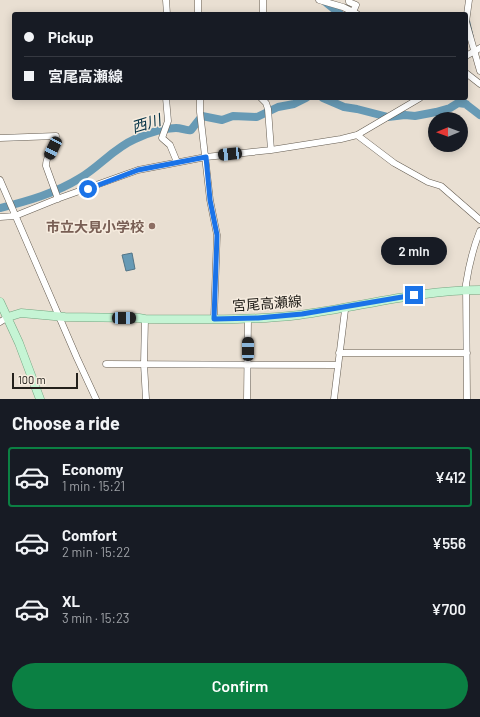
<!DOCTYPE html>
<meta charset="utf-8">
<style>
:root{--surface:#171b24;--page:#20242c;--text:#f1f3f6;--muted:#9ea1a6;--line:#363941;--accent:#0b8043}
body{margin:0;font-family:Barlow,"Noto Sans JP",sans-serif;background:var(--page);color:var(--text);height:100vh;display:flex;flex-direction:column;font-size:15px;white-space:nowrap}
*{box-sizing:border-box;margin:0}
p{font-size:13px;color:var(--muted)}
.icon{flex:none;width:22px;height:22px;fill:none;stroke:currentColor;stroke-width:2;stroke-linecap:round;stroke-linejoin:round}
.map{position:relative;height:399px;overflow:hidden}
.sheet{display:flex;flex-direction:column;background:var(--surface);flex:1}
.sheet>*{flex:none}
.top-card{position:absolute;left:12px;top:12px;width:456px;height:88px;border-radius:4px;box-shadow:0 2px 10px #0003;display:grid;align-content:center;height:88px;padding:0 12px;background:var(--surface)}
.needle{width:26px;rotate:269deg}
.buttons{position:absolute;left:428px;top:112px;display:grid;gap:8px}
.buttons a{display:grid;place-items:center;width:40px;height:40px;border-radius:50%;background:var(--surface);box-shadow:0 2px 10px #0003;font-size:20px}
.scale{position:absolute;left:12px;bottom:10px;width:66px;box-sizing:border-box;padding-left:4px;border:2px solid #23201b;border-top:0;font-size:11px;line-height:14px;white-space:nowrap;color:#23201b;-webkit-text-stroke:3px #f6ecdf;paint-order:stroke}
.end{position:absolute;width:18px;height:18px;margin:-9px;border:5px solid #1a73e8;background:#fff;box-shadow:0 0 0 2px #fff}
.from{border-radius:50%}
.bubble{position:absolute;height:28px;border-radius:14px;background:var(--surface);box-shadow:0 2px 10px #0003;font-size:13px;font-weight:600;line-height:28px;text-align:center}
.car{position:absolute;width:12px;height:24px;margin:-12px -6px;border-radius:5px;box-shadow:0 0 3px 1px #0007;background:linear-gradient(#222 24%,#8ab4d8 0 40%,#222 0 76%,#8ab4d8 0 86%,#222 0)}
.top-card b{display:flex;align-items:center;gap:14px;height:38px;font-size:15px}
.top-card b+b{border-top:1px solid var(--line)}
.top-card i{width:10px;height:10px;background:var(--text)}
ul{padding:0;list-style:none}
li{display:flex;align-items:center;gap:12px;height:60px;margin:0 8px 6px;padding:0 4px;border:2px solid transparent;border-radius:4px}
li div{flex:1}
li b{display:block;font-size:15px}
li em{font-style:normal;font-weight:600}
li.selected{border-color:var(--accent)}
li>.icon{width:36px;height:36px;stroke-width:1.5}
h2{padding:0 12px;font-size:18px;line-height:48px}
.button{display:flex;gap:8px;margin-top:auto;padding:8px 12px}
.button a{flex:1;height:46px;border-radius:24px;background:var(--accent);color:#fff;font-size:16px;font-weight:600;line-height:46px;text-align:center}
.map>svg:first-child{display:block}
.water{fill:#679ab5;stroke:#537587}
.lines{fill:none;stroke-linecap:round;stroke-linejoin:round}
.stream{stroke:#537587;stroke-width:1.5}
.river{stroke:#679ab5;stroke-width:8}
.minor-casing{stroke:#645c51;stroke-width:7}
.major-casing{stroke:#73a580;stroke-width:9}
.minor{stroke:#fff;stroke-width:6}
.major{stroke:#c5f4d4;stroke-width:8}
.route{stroke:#1a73e8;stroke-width:5}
.education-dot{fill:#8d6e63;stroke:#f6ecdf;stroke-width:1.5}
.labels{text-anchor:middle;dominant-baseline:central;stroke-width:3;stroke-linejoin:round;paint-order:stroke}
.education-label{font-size:14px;font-weight:bold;fill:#785e54;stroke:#f6ecdf;text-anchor:end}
.street-label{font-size:14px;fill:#23201b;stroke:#f6ecdf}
.water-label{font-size:15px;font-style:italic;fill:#053347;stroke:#f6ecdf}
</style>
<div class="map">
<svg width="480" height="399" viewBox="0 0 480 399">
<rect width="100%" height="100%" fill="#e9dfd2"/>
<path class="water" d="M132,253L135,269L126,271L122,255Z"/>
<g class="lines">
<path class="stream" d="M469,20L473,37"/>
<path class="river" d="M324,1L340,14
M323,98L344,107L357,109L388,117L405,115L415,116L436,112L450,108L458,103L466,104
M463,102L480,115
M0,208C28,201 56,193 80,178C100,166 114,148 135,139C148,133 162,128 176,128C182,128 186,131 191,130L202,116L222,120L233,116L257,117L278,107L294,104L306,98"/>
<defs>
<path id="minor" d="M166,0L167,14
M198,0V14
M263,0V14
M319,0L343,7L357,14
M349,0V2L356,5L353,12
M469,0L466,22L480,71
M466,56L480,48
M466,73L480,84
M166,98L168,121L162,138L170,145L177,162
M200,98V112L210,200L217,235L214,319
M261,98L266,103L268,109L271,150
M357,135L394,163L428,182L441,186L480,220
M0,138L56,136C54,144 45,159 46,166L58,199
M0,180L77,358L96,399
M0,217L15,216L57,199L138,170L206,157L271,150L341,139L357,135L420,98
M145,319L144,364L146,399
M0,322L8,317
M339,353H467
M106,364L338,365
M247,399L248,319
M334,399L345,310
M467,399L466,284C469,265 473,248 480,231"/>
<path id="major" d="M0,302L19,343L40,399
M8,317L21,313L65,317L139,318L145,319C196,319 248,321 299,315C360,307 419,290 480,290"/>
</defs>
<use href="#minor" class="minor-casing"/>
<use href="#major" class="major-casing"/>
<use href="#minor" class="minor"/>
<use href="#major" class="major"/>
</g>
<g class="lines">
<path class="route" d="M88,189L138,170L206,157L210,200L217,235L214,319L258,318L302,314L414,295"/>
</g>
<circle class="education-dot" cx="152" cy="226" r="4"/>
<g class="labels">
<g class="education-label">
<text x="144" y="226">市立大見小学校</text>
</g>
<g class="street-label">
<text transform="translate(267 303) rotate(-4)">宮尾高瀬線</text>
</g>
<g class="water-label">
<text transform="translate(146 123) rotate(-17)">西川</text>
</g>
</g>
</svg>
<div class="buttons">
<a><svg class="needle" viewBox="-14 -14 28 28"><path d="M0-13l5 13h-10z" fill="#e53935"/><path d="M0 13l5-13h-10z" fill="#9ea1a6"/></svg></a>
</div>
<div class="scale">100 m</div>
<i class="end from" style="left:88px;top:189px"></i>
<i class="end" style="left:414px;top:295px"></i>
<div class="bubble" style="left:381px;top:237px;width:66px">2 min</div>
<i class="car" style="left:53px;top:148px;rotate:206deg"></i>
<i class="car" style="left:230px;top:154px;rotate:264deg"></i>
<i class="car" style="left:124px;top:318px;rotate:90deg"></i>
<i class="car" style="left:248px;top:349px;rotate:0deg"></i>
<div class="top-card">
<b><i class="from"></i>Pickup</b>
<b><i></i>宮尾高瀬線</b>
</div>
</div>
<section class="sheet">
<h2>Choose a ride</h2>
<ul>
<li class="selected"><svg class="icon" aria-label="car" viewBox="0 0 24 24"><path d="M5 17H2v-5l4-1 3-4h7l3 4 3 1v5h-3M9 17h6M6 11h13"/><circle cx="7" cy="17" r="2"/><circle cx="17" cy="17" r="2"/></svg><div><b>Economy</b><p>1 min · 15:21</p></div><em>¥412</em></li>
<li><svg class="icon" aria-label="car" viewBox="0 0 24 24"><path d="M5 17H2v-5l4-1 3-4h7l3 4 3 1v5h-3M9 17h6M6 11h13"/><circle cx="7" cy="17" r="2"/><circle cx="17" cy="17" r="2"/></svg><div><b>Comfort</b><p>2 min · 15:22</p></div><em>¥556</em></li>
<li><svg class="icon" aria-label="car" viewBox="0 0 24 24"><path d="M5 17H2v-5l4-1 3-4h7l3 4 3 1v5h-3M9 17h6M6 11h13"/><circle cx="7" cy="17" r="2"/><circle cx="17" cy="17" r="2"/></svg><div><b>XL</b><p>3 min · 15:23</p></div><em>¥700</em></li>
</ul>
<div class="button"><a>Confirm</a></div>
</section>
